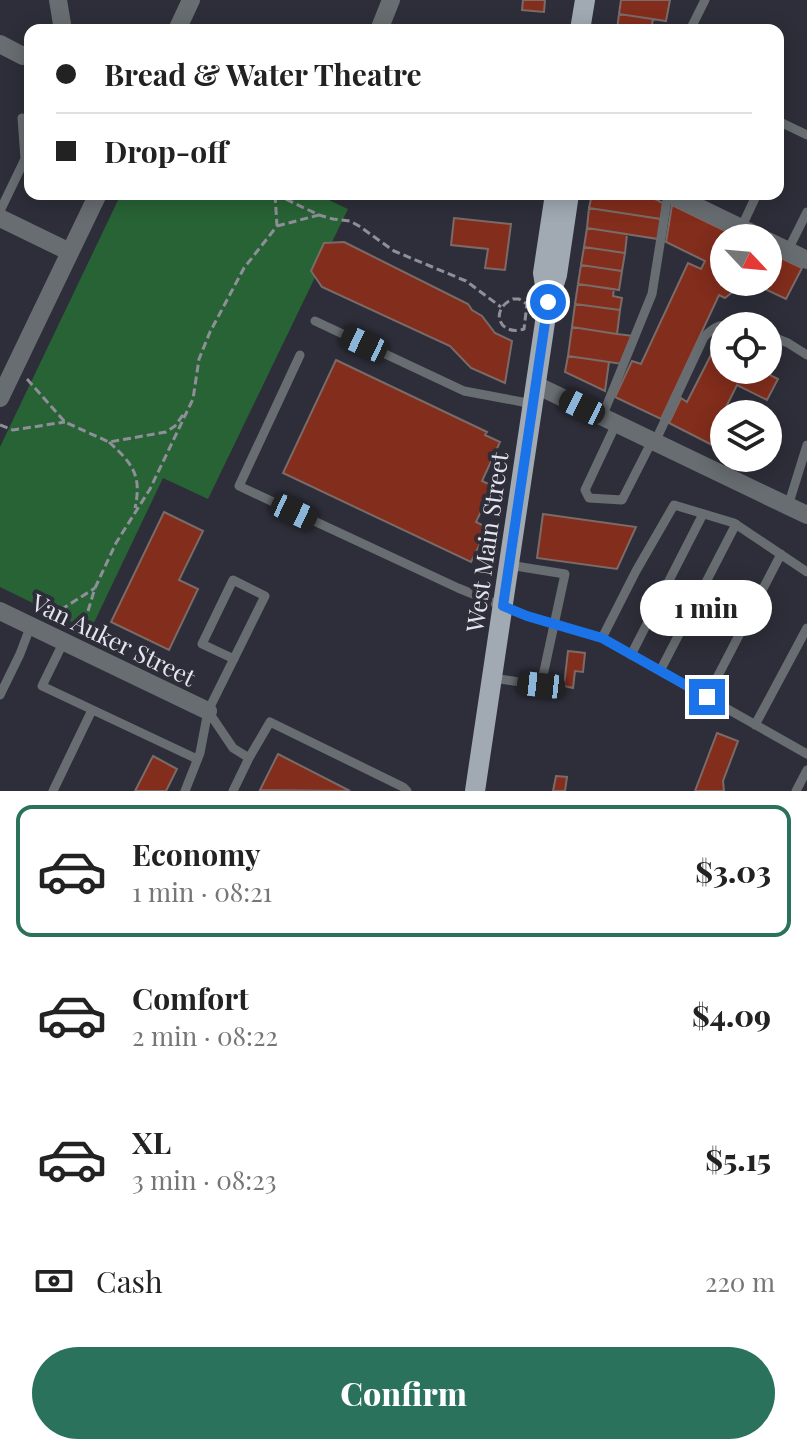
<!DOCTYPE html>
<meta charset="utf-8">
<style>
:root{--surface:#fff;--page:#f6f6f6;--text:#222;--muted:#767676;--line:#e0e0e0;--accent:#2b725d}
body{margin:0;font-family:"Playfair Display",serif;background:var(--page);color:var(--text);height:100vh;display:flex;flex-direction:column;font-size:30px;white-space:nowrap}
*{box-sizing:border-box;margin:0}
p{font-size:26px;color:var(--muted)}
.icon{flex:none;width:44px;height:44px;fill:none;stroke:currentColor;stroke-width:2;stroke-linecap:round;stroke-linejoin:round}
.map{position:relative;height:791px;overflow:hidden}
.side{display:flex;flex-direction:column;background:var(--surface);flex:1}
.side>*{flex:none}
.banner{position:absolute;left:24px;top:24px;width:760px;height:176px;border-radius:16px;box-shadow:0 4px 20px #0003;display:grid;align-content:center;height:176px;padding:0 32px;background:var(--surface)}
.needle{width:52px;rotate:116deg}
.controls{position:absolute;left:710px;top:224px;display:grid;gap:16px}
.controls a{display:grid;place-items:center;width:72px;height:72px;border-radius:50%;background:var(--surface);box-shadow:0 4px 20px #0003;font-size:40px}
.end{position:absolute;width:36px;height:36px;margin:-18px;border:10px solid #1a73e8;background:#fff;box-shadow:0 0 0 4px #fff}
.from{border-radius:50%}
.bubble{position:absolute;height:56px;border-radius:28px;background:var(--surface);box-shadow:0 4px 20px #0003;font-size:26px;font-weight:800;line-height:56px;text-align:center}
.car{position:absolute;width:24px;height:48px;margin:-24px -12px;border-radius:10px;box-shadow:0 0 6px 2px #0007;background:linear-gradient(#222 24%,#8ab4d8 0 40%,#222 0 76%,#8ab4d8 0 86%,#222 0)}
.banner b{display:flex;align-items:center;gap:28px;height:76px;font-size:30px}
.banner b+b{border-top:2px solid var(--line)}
.banner i{width:20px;height:20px;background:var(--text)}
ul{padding:14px 0 0;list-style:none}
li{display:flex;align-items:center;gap:24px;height:132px;margin:0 16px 12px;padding:0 16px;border:4px solid transparent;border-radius:16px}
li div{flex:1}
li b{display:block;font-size:30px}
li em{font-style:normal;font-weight:800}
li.on{border-color:var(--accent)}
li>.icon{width:72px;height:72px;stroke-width:1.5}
.pay{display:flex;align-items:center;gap:20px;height:88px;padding:0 32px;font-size:30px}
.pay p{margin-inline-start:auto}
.cta{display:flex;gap:16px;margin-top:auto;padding:16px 32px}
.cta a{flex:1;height:92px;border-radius:48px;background:var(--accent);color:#fff;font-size:32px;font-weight:800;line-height:92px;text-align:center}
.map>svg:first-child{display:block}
.green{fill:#286335}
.building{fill:#832d1c;stroke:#7a6b68;stroke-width:2}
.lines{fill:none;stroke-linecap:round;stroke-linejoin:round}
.path{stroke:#8e8f98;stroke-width:3;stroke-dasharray:8 4;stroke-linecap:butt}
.lane{stroke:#686d71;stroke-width:9}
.street{stroke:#686d71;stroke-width:18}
.primary{stroke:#a1aab3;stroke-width:20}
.route{stroke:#1a73e8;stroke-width:10}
.labels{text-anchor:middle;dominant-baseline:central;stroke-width:8;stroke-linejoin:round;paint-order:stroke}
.street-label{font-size:24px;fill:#e5e6ed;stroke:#2d2e39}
</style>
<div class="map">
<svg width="807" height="791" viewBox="0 0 807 791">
<rect width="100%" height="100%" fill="#2d2e39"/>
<path class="green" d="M121,194H316L348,209L208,499L163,478L90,631L0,587V447Z"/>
<path class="building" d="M523,0H545L544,12L522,10Z
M621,0H670L666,21L619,14Z
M619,14L653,19L651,30H617Z
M592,194H645L663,203L661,219L589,208Z
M672,205L740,238H724V282H740L736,289L725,298L719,295L661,419L615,397L632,361L641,364L688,263L701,269L705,261L666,242Z
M589,208L661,219L658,239L587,228Z
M454,218L511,224L505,270L485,268L488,249L451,245Z
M587,228L627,234L625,253L584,247Z
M344,242L468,304L472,310L482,316L495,333L512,341L505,383L471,368L450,346L322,287L311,271L324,243Z
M584,247L625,253L622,271L581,265Z
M768,252L802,268L786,299L750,282H768Z
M581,265L622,271L619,290L578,284Z
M578,284L614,289L613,296L622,298L620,310L575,304Z
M575,304L620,310L617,334L572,327Z
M572,327L617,334L634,336L622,364L609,362L568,356Z
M715,347L724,352V370H760L778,379L767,400L737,385L727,405L744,414H724V451L669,423L681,398L687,402Z
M568,356L609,362L605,391L565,372Z
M336,360L487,432L485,435L500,442L482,481L493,486L476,522L488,528L471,562L283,473Z
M164,512L203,531L179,580L198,589L169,650L111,622Z
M543,514L636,527L617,569L537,558Z
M568,651L585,653L583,672L575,671L573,688L564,686Z
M717,733L738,741L723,781L724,791H695Z
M278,754L350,791L260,790Z
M153,756L177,769L166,791H135Z
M556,776L567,777L565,791H553Z"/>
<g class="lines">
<path class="path" d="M275,194L319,215L333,219L350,221L359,226L394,251L466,281L501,307
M277,226L319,215
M513,299H519L527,304L524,329C499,337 489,309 513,299Z
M27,379L65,422L109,442L166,432L175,426L185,412
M0,425L13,430L65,422
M109,442C133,464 142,476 135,508
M55,620L59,611L95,588
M81,634L95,588L116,543L150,489L193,399L199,359L210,332L244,268L277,226L275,194"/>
<path class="lane" d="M690,30L705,0
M778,121L807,135
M0,211L25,159L22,118
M741,228L757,194
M788,250L807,212
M315,321L464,391L533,404
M768,335L788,343L807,355
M300,355L239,486L458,588L527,616L602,638
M602,417L652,294L668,194
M616,424L585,490L589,498L622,500L652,441
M655,442L704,337C715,326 721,323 736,326
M788,506L807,445
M807,572L734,523L674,505L636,571L602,638L807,754
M64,641L42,686L197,759
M631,655L703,514
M660,671L736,524
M492,678L541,685L565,574L509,565
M0,695L20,654L31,625
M707,697L781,554
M208,711L233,748L249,758L233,791
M755,725L807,628
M249,758L270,722L403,787L407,791
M53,791L92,710
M185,791L200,753L208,711L265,596L233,580L202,644L234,659
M796,791L807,770"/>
<path class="street" d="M58,0L63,30
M177,30L191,0
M379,30L391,0
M0,44L23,56L30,53
M671,194L762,238
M0,218L70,252
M768,241L807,260
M536,385L807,515
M0,398L98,194
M0,611L208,711"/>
<path class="primary" d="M580,30L585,0
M547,298L543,273L555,194
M475,791L548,302L557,275L569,194"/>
</g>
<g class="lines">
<path class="route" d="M548,302L503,606L527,616L602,638L707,697"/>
</g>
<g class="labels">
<g class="street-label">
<text transform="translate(486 542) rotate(-82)">West Main Street</text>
<text transform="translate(114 639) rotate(26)">Van Auker Street</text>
</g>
</g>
</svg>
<div class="controls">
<a><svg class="needle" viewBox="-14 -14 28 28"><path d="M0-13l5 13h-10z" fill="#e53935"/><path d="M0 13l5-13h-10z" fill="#767676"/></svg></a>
<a><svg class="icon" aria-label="locate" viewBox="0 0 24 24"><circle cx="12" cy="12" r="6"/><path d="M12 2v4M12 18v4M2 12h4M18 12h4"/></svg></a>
<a><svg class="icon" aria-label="layers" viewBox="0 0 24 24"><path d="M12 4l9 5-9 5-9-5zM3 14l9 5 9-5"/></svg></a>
</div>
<i class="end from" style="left:548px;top:302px"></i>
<i class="end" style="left:707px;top:697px"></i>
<div class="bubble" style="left:640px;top:580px;width:132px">1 min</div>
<i class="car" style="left:364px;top:344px;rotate:295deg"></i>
<i class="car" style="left:582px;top:407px;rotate:296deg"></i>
<i class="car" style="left:294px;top:512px;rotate:115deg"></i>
<i class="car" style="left:541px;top:685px;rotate:276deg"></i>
<div class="banner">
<b><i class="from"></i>Bread &amp; Water Theatre</b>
<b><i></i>Drop-off</b>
</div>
</div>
<section class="side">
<ul>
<li class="on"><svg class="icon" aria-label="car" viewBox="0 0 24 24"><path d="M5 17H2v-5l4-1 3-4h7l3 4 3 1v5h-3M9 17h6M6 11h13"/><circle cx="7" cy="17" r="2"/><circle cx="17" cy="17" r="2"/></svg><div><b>Economy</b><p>1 min · 08:21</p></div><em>$3.03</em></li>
<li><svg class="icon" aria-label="car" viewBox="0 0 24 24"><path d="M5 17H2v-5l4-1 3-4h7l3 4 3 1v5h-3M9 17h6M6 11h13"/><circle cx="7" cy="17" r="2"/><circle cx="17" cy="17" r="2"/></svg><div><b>Comfort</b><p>2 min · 08:22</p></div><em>$4.09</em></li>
<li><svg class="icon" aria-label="car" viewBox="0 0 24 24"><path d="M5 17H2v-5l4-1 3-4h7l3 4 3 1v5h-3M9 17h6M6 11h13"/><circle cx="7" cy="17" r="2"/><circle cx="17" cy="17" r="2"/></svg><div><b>XL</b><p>3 min · 08:23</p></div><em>$5.15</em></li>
</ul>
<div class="pay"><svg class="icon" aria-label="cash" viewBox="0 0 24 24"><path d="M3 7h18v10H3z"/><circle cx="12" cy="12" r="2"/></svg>Cash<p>220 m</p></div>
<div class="cta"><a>Confirm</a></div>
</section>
